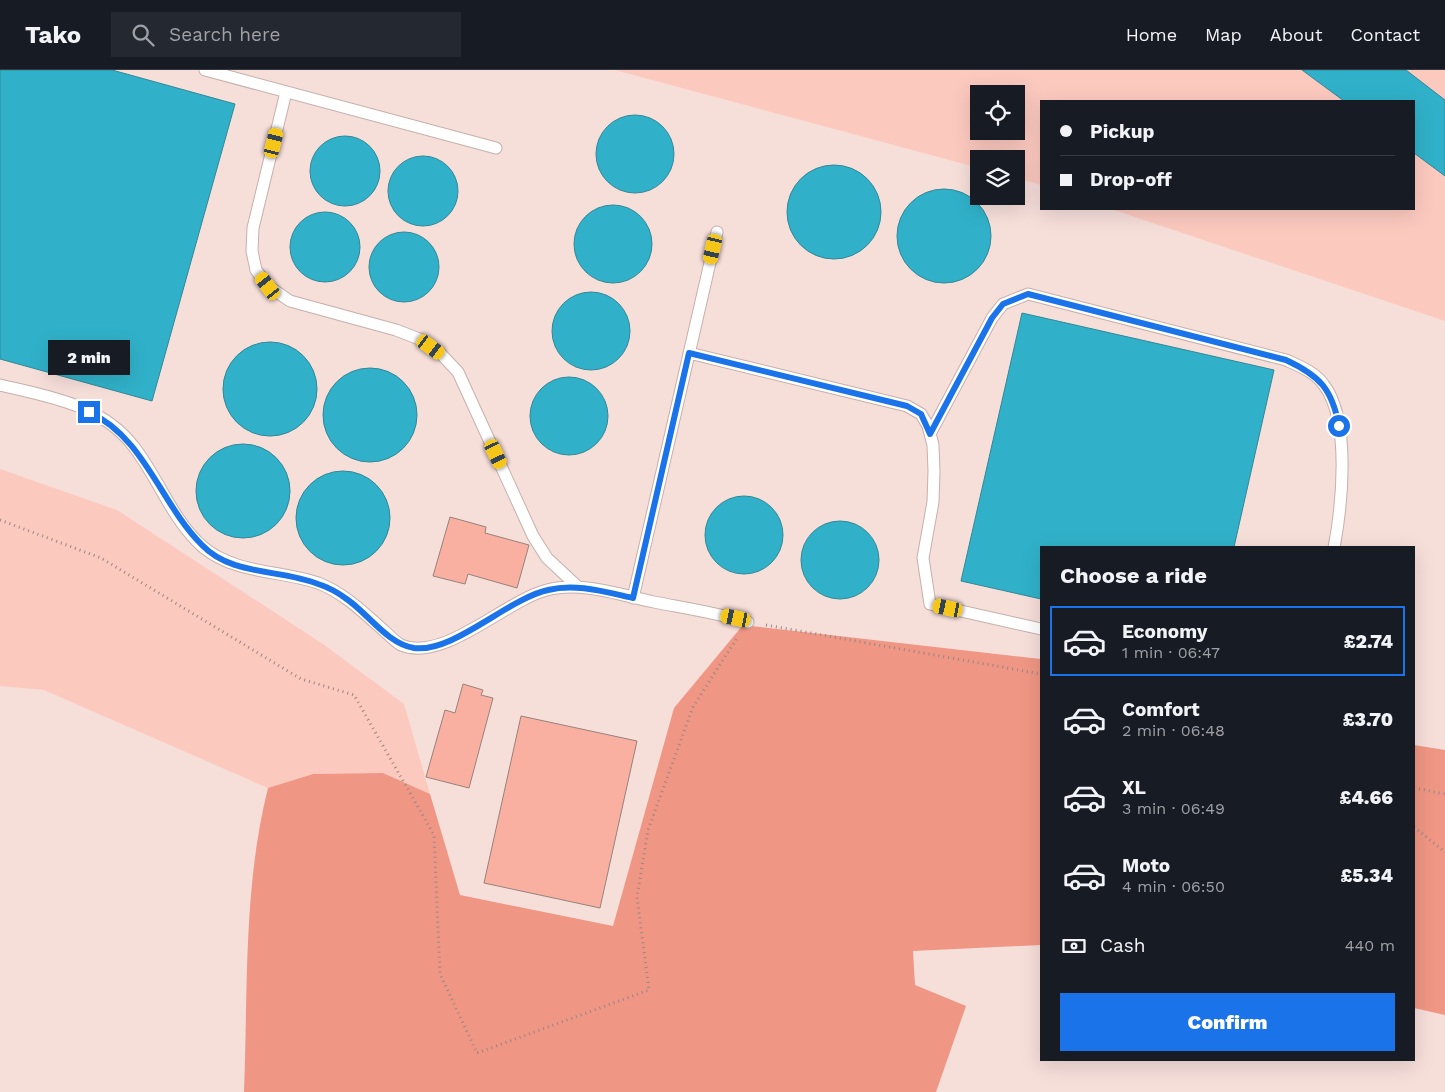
<!DOCTYPE html>
<meta charset="utf-8">
<style>
:root{--surface:#171b24;--page:#242831;--text:#f1f3f6;--muted:#9ea1a6;--line:#363941;--accent:#1a73e8}
body{margin:0;font-family:"Work Sans",sans-serif;background:var(--page);color:var(--text);height:100vh;display:flex;flex-direction:column;font-size:19px;white-space:nowrap}
*{box-sizing:border-box;margin:0}
p{font-size:16px;color:var(--muted)}
.icon{flex:none;width:28px;height:28px;fill:none;stroke:currentColor;stroke-width:2;stroke-linecap:round;stroke-linejoin:round}
.map{position:relative;flex:1;overflow:hidden}
.details{position:absolute;left:1040px;top:476px;width:375px;height:515px;display:flex;flex-direction:column;background:var(--surface);border-radius:0px;box-shadow:0 5px 20px #0002}
.details>*{flex:none}
.hud{position:absolute;left:1040px;top:30px;width:375px;height:110px;border-radius:0px;box-shadow:0 5px 20px #0002;display:grid;align-content:center;height:110px;padding:0 20px;background:var(--surface)}
.buttons{position:absolute;left:970px;top:15px;display:grid;gap:10px}
.buttons a{display:grid;place-items:center;width:55px;height:55px;border-radius:0px;background:var(--surface);box-shadow:0 5px 20px #0002;font-size:25px}
.end{position:absolute;width:22px;height:22px;margin:-11px;border:6px solid #1a73e8;background:#fff;box-shadow:0 0 0 2px #fff}
.from{border-radius:50%}
.bubble{position:absolute;height:35px;border-radius:0px;background:var(--surface);box-shadow:0 5px 20px #0002;font-size:16px;font-weight:800;line-height:35px;text-align:center}
.car{position:absolute;width:15px;height:30px;margin:-15px -8px;border-radius:6px;box-shadow:0 0 4px 1px #0007;background:linear-gradient(#f5c518 24%,#345 0 40%,#f5c518 0 76%,#345 0 86%,#f5c518 0)}
.hud b{display:flex;align-items:center;gap:18px;height:48px;font-size:19px}
.hud b+b{border-top:1px solid var(--line)}
.hud i{width:12px;height:12px;background:var(--text)}
ul{padding:0;list-style:none}
li{display:flex;align-items:center;gap:15px;height:70px;margin:0 10px 8px;padding:0 10px;border:2px solid transparent;border-radius:0px}
li div{flex:1}
li b{display:block;font-size:19px}
li em{font-style:normal;font-weight:800}
li.selected{border-color:var(--accent)}
li>.icon{width:45px;height:45px;stroke-width:1.5}
h2{padding:0 20px;font-size:22px;line-height:60px}
.pay{display:flex;align-items:center;gap:12px;height:55px;padding:0 20px;font-size:19px}
.pay p{margin-inline-start:auto}
.action{display:flex;gap:10px;margin-top:auto;padding:10px 20px}
.action a{flex:1;height:58px;border-radius:0px;background:var(--accent);color:#fff;font-size:20px;font-weight:800;line-height:58px;text-align:center}
header{display:flex;align-items:center;gap:30px;box-sizing:border-box;height:70px;padding:0 25px;background:var(--surface);border-bottom:1px solid var(--line)}
header strong{font-size:24px}
nav{display:flex;gap:28px;margin-inline-start:auto;font-size:18px}
.search{width:350px;height:45px;background:var(--page);display:flex;align-items:center;gap:12px;box-sizing:border-box;padding:0 18px;border-radius:0px;color:var(--muted);font-size:19px}
.map>svg:first-child{display:block}
.green{fill:#fcc9bf;fill-rule:evenodd}
.forest{fill:#f09684}
.water{fill:#30b1c9;stroke:#308898}
.building{fill:#f9b0a1;stroke:#97827d}
.lines{fill:none;stroke-linecap:round;stroke-linejoin:round}
.lane-casing{stroke:#c6b0ab;stroke-width:13}
.path{stroke:#988784;stroke-width:3;stroke-dasharray:1 4;stroke-linecap:butt}
.lane{stroke:#fff;stroke-width:11}
.route{stroke:#1a73e8;stroke-width:6}
</style>
<header>
<strong>Tako</strong>
<div class="search"><svg class="icon" aria-label="search" viewBox="0 0 24 24"><circle cx="10" cy="10" r="6"/><path d="M15 15l6 6"/></svg>Search here</div>
<nav><a>Home</a><a>Map</a><a>About</a><a>Contact</a></nav>
</header>
<div class="map">
<svg width="1445" height="1022" viewBox="0 0 1445 1022">
<rect width="100%" height="100%" fill="#f6ded9"/>
<path class="green" d="M615,0H1302L1344,31H1041V115L1016,108V89H979V98ZM979,24H1016V61H979Z
M1406,0H1445V30Z
M1414,83L1445,106V251L1111,139H1414Z
M0,399L117,440L323,574L404,634L430,724L383,703L313,704L268,718L44,620L0,616Z"/>
<path class="forest" d="M743,555L1041,589V875L913,881L915,915L966,936L936,1022H244C248,921 243,817 268,718L313,704L383,703L430,724L460,825L613,856L674,638Z
M1414,675L1445,680V945L1414,938Z"/>
<path class="water" d="M0,0H112L235,34L152,331L0,289Z
M1302,0H1406L1445,30V106L1414,83V31H1344Z
M596 84a39 39 0 1 1 78 0a39 39 0 1 1-78 0Z
M310 101a35 35 0 1 1 70 0a35 35 0 1 1-70 0Z
M388 121a35 35 0 1 1 70 0a35 35 0 1 1-70 0Z
M787 142a47 47 0 1 1 94 0a47 47 0 1 1-94 0Z
M897 166a47 47 0 1 1 94 0a47 47 0 1 1-94 0Z
M574 174a39 39 0 1 1 78 0a39 39 0 1 1-78 0Z
M290 177a35 35 0 1 1 70 0a35 35 0 1 1-70 0Z
M369 197a35 35 0 1 1 70 0a35 35 0 1 1-70 0Z
M552 261a39 39 0 1 1 78 0a39 39 0 1 1-78 0Z
M1022,243L1274,300L1234,477L1041,478V529L961,511Z
M223 319a47 47 0 1 1 94 0a47 47 0 1 1-94 0Z
M323 345a47 47 0 1 1 94 0a47 47 0 1 1-94 0Z
M530 346a39 39 0 1 1 78 0a39 39 0 1 1-78 0Z
M196 421a47 47 0 1 1 94 0a47 47 0 1 1-94 0Z
M296 448a47 47 0 1 1 94 0a47 47 0 1 1-94 0Z
M705 465a39 39 0 1 1 78 0a39 39 0 1 1-78 0Z
M801 490a39 39 0 1 1 78 0a39 39 0 1 1-78 0Z"/>
<path class="building" d="M450,447L486,457L485,463L529,475L517,518L468,504L465,514L433,506Z
M463,614L483,620L481,625L493,628L469,718L426,707L445,640L455,643Z
M521,646L637,671L600,838L484,813Z"/>
<g class="lines">
<defs>
<path id="lane" d="M205,0L496,78
M286,22L253,158L252,181L256,200L268,216L290,231L396,260L422,270L440,283L458,302L533,466L547,488L578,517
M689,283L907,336L921,344L928,356L933,375L934,401L933,432L923,488L930,534L1041,559
M0,315C48,326 103,335 134,377C159,409 172,450 203,477C235,504 280,500 318,513C342,522 362,541 381,558C387,563 394,571 401,575C444,593 506,530 547,520C582,511 620,525 654,532C685,538 717,543 748,552
M930,364L992,248L1003,234L1028,224L1286,290C1299,296 1315,302 1324,315C1351,351 1342,435 1334,478
M633,528L717,162"/>
</defs>
<use href="#lane" class="lane-casing"/>
<path class="path" d="M0,450L101,488L301,609L354,625L434,765L440,904L477,983L649,920L637,827L648,760L693,637L737,568
M766,555L1041,604
M1414,718L1445,724
M1414,757L1445,782"/>
<use href="#lane" class="lane"/>
</g>
<g class="lines">
<path class="route" d="M89,342C145,368 160,433 202,475C231,506 281,499 318,514C328,517 340,524 348,530C369,545 388,574 414,578C454,583 507,529 548,520C576,513 605,522 633,528L689,283L907,336L921,344L930,364L992,248L1003,234L1028,224L1286,290C1320,306 1332,319 1339,356"/>
</g>
</svg>
<div class="buttons">
<a><svg class="icon" aria-label="locate" viewBox="0 0 24 24"><circle cx="12" cy="12" r="6"/><path d="M12 2v4M12 18v4M2 12h4M18 12h4"/></svg></a>
<a><svg class="icon" aria-label="layers" viewBox="0 0 24 24"><path d="M12 4l9 5-9 5-9-5zM3 14l9 5 9-5"/></svg></a>
</div>
<i class="end from" style="left:1339px;top:356px"></i>
<i class="end" style="left:89px;top:342px"></i>
<div class="bubble" style="left:48px;top:270px;width:82px">2 min</div>
<i class="car" style="left:274px;top:73px;rotate:14deg"></i>
<i class="car" style="left:713px;top:179px;rotate:193deg"></i>
<i class="car" style="left:268px;top:216px;rotate:323deg"></i>
<i class="car" style="left:431px;top:277px;rotate:126deg"></i>
<i class="car" style="left:496px;top:384px;rotate:155deg"></i>
<i class="car" style="left:948px;top:538px;rotate:282deg"></i>
<i class="car" style="left:736px;top:548px;rotate:282deg"></i>
<div class="hud">
<b><i class="from"></i>Pickup</b>
<b><i></i>Drop-off</b>
</div>
<section class="details">
<h2>Choose a ride</h2>
<ul>
<li class="selected"><svg class="icon" aria-label="car" viewBox="0 0 24 24"><path d="M5 17H2v-5l4-1 3-4h7l3 4 3 1v5h-3M9 17h6M6 11h13"/><circle cx="7" cy="17" r="2"/><circle cx="17" cy="17" r="2"/></svg><div><b>Economy</b><p>1 min · 06:47</p></div><em>£2.74</em></li>
<li><svg class="icon" aria-label="car" viewBox="0 0 24 24"><path d="M5 17H2v-5l4-1 3-4h7l3 4 3 1v5h-3M9 17h6M6 11h13"/><circle cx="7" cy="17" r="2"/><circle cx="17" cy="17" r="2"/></svg><div><b>Comfort</b><p>2 min · 06:48</p></div><em>£3.70</em></li>
<li><svg class="icon" aria-label="car" viewBox="0 0 24 24"><path d="M5 17H2v-5l4-1 3-4h7l3 4 3 1v5h-3M9 17h6M6 11h13"/><circle cx="7" cy="17" r="2"/><circle cx="17" cy="17" r="2"/></svg><div><b>XL</b><p>3 min · 06:49</p></div><em>£4.66</em></li>
<li><svg class="icon" aria-label="car" viewBox="0 0 24 24"><path d="M5 17H2v-5l4-1 3-4h7l3 4 3 1v5h-3M9 17h6M6 11h13"/><circle cx="7" cy="17" r="2"/><circle cx="17" cy="17" r="2"/></svg><div><b>Moto</b><p>4 min · 06:50</p></div><em>£5.34</em></li>
</ul>
<div class="pay"><svg class="icon" aria-label="cash" viewBox="0 0 24 24"><path d="M3 7h18v10H3z"/><circle cx="12" cy="12" r="2"/></svg>Cash<p>440 m</p></div>
<div class="action"><a>Confirm</a></div>
</section>
</div>
